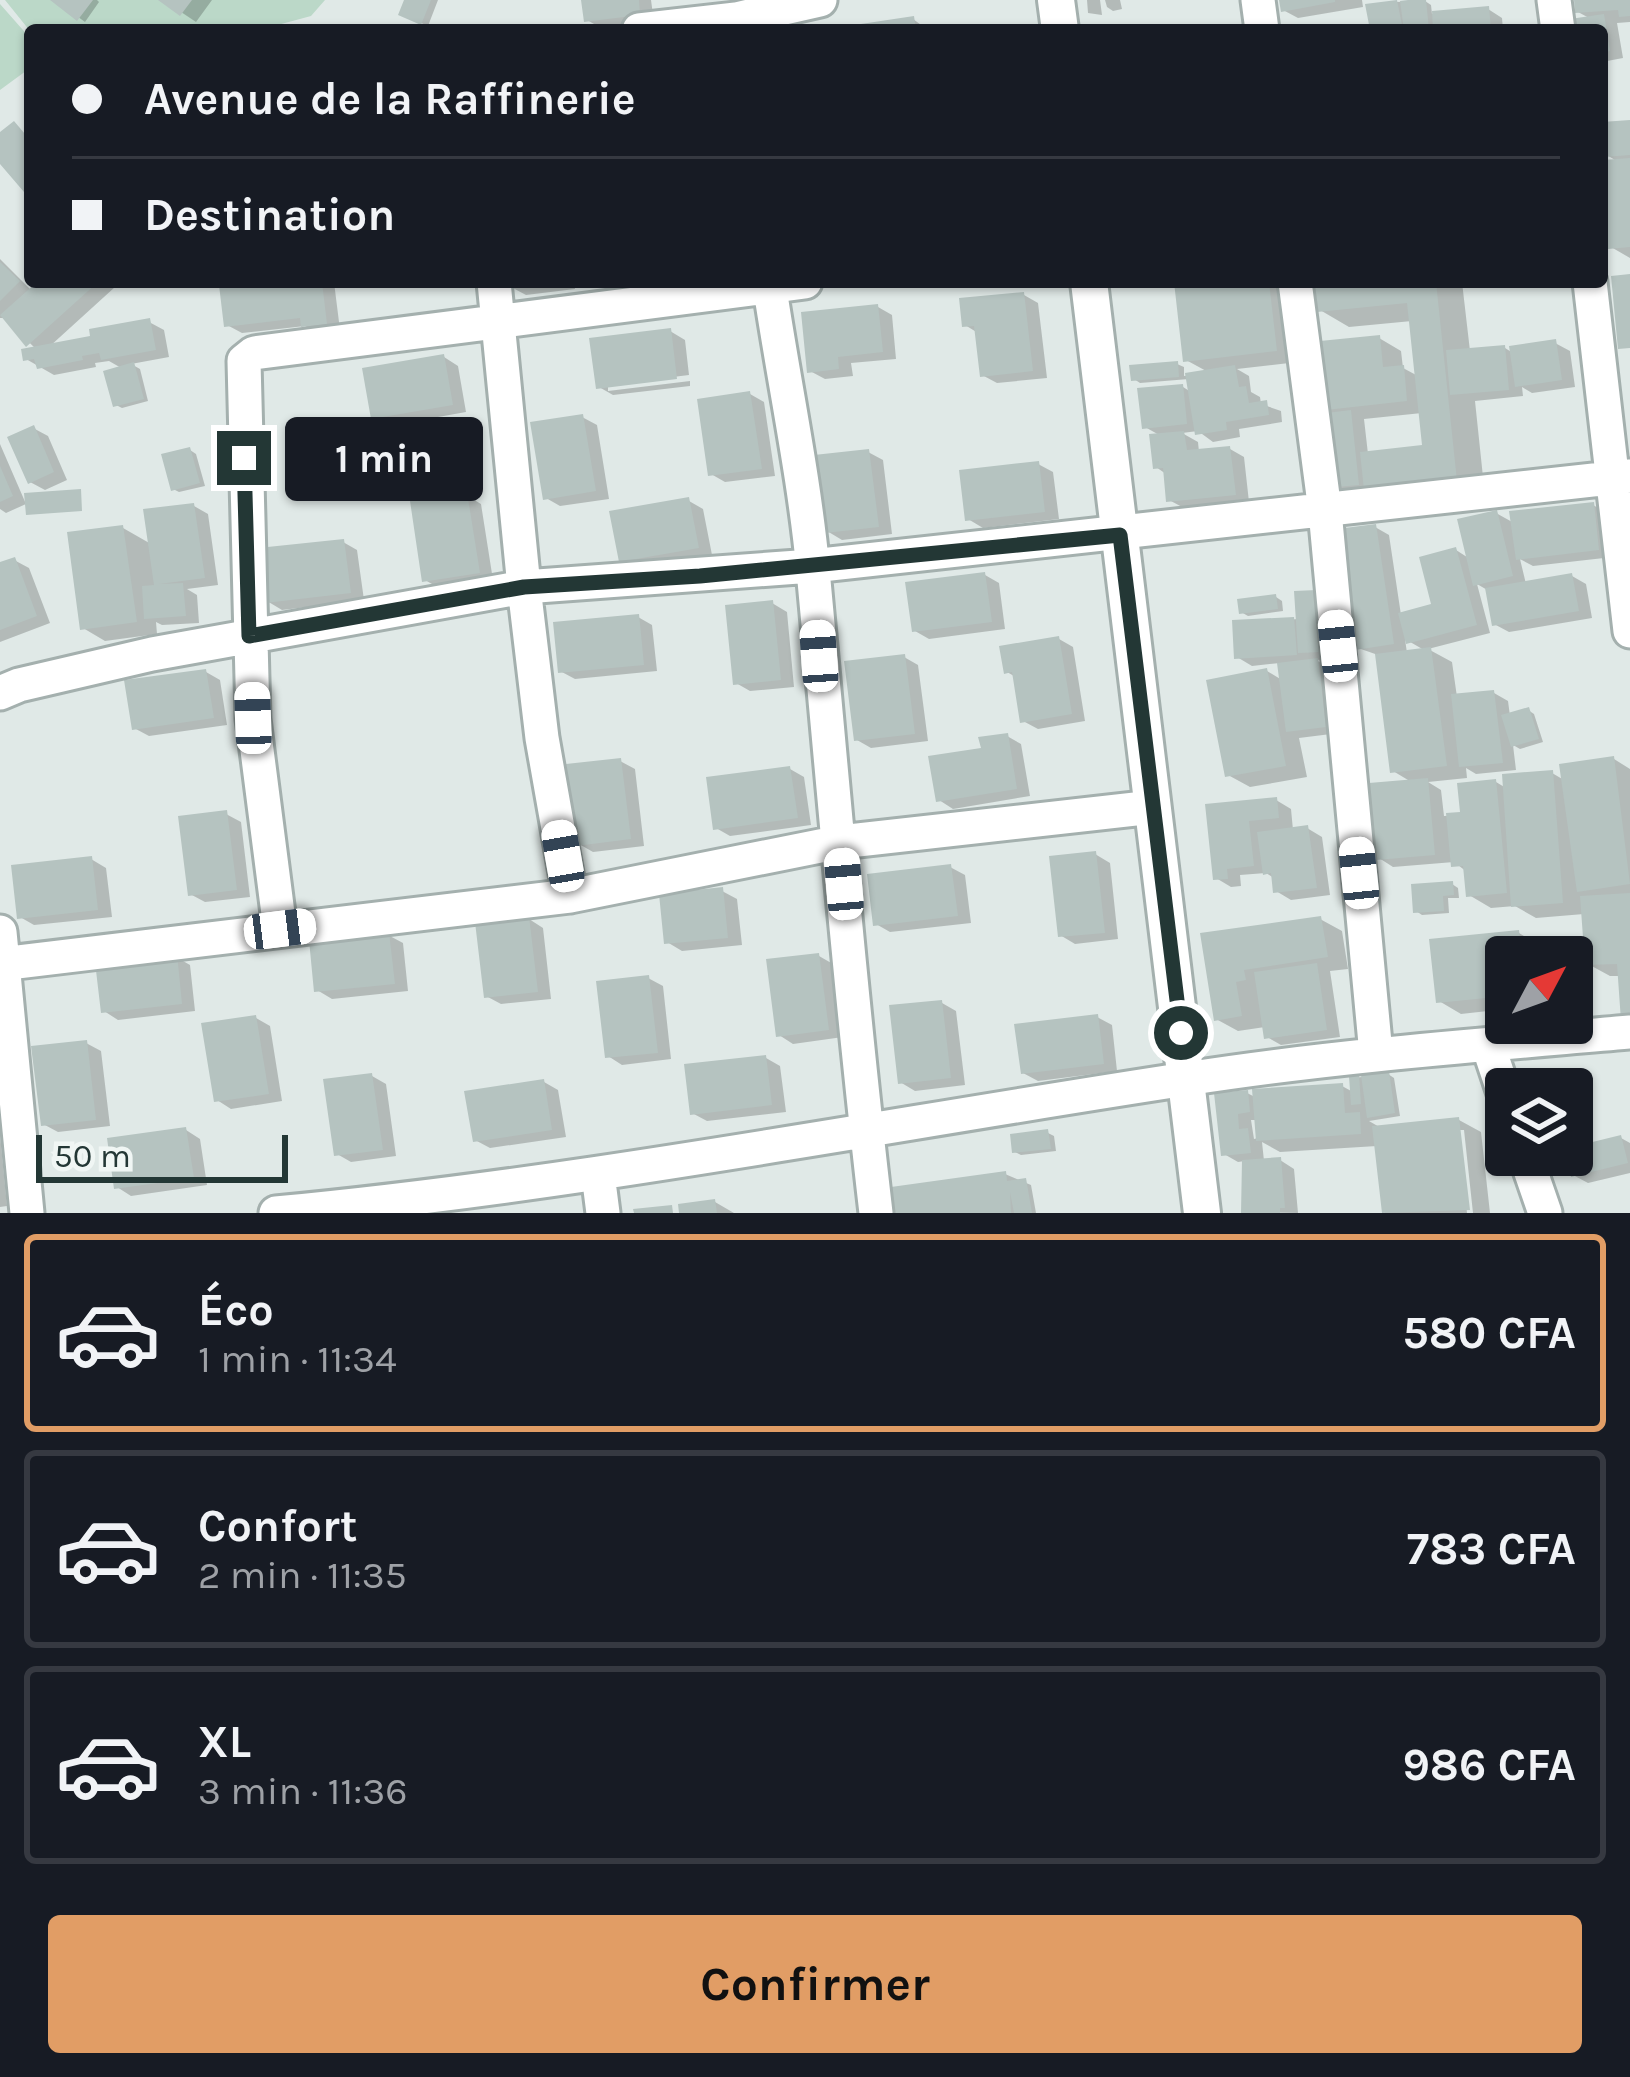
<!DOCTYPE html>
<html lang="fr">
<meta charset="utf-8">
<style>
:root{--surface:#171b24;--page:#242831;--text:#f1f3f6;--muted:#9ea1a6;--line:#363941;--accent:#e19d65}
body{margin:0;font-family:Karla,sans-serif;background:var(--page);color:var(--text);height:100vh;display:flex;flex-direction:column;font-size:45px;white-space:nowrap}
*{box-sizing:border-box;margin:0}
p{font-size:39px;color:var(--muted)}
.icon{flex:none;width:66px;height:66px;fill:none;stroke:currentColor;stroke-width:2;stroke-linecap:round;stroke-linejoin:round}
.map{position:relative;height:1213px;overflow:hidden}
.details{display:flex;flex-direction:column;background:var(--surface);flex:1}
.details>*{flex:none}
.top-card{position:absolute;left:24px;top:24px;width:1584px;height:264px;border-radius:12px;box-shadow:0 3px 9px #0004;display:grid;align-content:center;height:264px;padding:0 48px;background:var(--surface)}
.needle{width:78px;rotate:49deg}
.fabs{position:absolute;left:1485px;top:936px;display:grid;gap:24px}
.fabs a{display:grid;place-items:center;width:108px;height:108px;border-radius:12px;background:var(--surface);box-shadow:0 3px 9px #0004;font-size:60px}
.scale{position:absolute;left:36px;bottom:30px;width:252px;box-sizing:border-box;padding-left:12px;border:6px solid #233735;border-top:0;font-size:33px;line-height:42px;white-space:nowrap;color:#233735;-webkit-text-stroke:9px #f0f6f4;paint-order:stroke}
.end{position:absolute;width:54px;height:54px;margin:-27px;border:15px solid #233735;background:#fff;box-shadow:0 0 0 6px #fff}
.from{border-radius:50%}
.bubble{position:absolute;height:84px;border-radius:12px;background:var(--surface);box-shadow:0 3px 9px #0004;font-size:39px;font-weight:700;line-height:84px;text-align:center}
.car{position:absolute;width:36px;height:72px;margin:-36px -18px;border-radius:15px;box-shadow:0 0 9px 3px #0007;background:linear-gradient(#fff 24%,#345 0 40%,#fff 0 76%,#345 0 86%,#fff 0)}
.top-card b{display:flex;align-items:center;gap:42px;height:114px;font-size:45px}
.top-card b+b{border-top:3px solid var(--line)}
.top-card i{width:30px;height:30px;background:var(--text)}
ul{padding:21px 0 0;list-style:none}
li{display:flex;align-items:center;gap:36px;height:198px;margin:0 24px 18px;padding:0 24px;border:6px solid var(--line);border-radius:12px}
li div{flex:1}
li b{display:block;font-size:45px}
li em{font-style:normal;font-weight:700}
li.selected{border-color:var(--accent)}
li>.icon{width:108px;height:108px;stroke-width:1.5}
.action{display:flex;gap:24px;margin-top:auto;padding:24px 48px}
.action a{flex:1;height:138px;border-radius:12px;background:var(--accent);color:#111;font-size:48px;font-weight:700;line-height:138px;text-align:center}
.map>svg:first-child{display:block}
.green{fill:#bbd8c8}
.shadow{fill:#0003;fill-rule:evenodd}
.building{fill:#b5c3c0}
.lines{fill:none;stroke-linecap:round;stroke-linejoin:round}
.minor-casing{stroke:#a4b0ae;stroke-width:39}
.tertiary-casing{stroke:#a4b0ae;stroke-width:42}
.minor{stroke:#fff;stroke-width:33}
.tertiary{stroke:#fff;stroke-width:36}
.route{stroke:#233735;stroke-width:15}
</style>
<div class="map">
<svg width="1630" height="1213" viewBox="0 0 1630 1213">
<rect width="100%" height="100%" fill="#e0e9e7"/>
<path class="green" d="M5,0H325L311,16L259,30L30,31Z
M0,4L30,38V68L0,90Z"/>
<path class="shadow" d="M55,0H97L99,2L85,22Z
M163,0H212L196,22Z
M407,0H438L428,26L407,17Z
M585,0H651L654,22L601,28L587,20Z
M1087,0H1100L1102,15L1088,13Z
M1105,0H1120L1122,9L1113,11L1107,7Z
M1282,0H1362L1363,7L1298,18L1283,10Z
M1577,0H1630V22L1617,23L1623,58L1602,62V30H1575L1591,19L1578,12Z
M1425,1L1431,5L1432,14L1488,9L1502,18L1503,30H1373L1396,2Z
M913,19L928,30H843Z
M1630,123V258L1611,247L1618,162L1607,155Z
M0,259L32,291L42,282H110L115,287L49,347L149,322L164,330L169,357L131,364L140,369L148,401L122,408L116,405L123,369L109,361L95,363L96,367L54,375L26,359L36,349L4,318H0Z
M265,282H334L340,330L318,333L305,326L242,333L227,325Z
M511,282H574L575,289L526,295L511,287Z
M1177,282H1288L1298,362L1237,369L1249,376L1251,392L1260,397L1261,404L1281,411L1282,422L1239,429L1240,437L1213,442L1198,431L1182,433L1198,442L1199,452L1230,449L1244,457L1249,502L1184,508L1169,500L1166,474L1156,467L1161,436L1145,427L1183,387L1191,392L1189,379L1140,383L1134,379L1177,364L1184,367V376L1208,372L1186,360Z
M1317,282H1462L1470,351L1505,348L1513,353L1555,343L1570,351L1575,387L1532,393L1522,387L1523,396L1475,401L1485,496L1343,495L1329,487L1320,409L1379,338L1401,351L1403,368L1418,376L1412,321L1349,327L1320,310ZM1422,413L1426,448L1368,454L1364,419Z
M1024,295L1038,303L1047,378L997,383L982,375L978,333L965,325Z
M878,307L892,315L896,359L851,363L853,376L825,379L810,371Z
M670,331L685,340L689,375L608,385V391L690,381V386L613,395L599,387Z
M444,357L458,366L466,412L388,426L374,417Z
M750,394L764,402L775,476L725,482L711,474Z
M582,417L597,425L609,499L560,506L546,498Z
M33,428L48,436L67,480L45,490L30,482Z
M0,444L26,504L6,513L0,509Z
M190,450L196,454L205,486L179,492L173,489Z
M868,452L883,460L892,534L842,540L827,531Z
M1038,464L1053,472L1059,519L983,528L968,519Z
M466,495L481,504L493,580L439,588L425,580Z
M689,501L703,509L712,555L636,568L621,560Z
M1593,505L1607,513L1613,557L1533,566L1520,559L1526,584L1572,576L1586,584L1592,618L1509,632L1494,624L1489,591L1477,584L1490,633L1428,649L1452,662L1457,697L1494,693L1508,701L1510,716L1528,710L1534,714L1543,742L1520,749L1513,745L1516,770L1476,774L1466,768L1467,778L1428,782L1441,790L1444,816L1463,815L1496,782L1506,788L1552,773L1564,780L1614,759L1630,769V1023L1620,976H1610L1588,964L1584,914L1536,918L1515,906L1491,908L1469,895L1467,872L1454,862L1393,867L1379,858L1413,783L1393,771L1378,655L1358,648L1375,527L1389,535L1401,615L1434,606L1456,550L1470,559L1496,513L1514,523ZM1405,639L1424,650L1407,653Z
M194,506L208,514L218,585L187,589L197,595L199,623L162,625L156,622L157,634L105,641L83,628L123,528L151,544Z
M343,542L357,550L364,600L282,610L267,601Z
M14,560L29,568L50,623L0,642V566Z
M985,575L999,583L1005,629L929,639L915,631Z
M1316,593L1334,659L1316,660L1331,669L1339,733L1299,738L1307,777L1250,787L1228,775L1267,671L1282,680L1280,663L1252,666L1237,657L1235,623L1299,619Z
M1276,597L1282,601L1283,611L1248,616L1241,612Z
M772,603L787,612L794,687L750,691L736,683Z
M638,617L652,625L657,671L575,679L560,671Z
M1059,639L1073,647L1085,721L1038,729L1023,721L1014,676L1007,672Z
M904,657L918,665L928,741L871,748L857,740Z
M206,672L220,680L227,725L149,736L134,728Z
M1007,736L1021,744L1030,796L953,809L939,800Z
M620,761L635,769L644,846L593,852L579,844Z
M790,769L804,777L811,825L730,836L716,828Z
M1276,800L1291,809L1293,830L1307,828L1322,837L1330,895L1291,900L1276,891L1274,878L1266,873L1240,875L1241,886L1231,887L1216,878L1208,807Z
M226,814L241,822L250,897L205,902L190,894Z
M1095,854L1110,863L1118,939L1075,944L1060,935Z
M91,859L106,868L112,917L34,925L20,917Z
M950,867L965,875L971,923L890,932L876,924Z
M1452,884L1458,888L1459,898H1448L1449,913L1422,915L1416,911Z
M722,891L737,899L742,945L682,951L667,942Z
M529,919L543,928L551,999L501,1004L486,996Z
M1320,919L1342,931L1348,969L1330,971L1340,1037L1281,1045L1267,1037L1265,1027L1238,1031L1216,1019L1204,936Z
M1519,933L1541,946L1542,957H1506V1009L1461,1014L1439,1001Z
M388,935L403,943L408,991L332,999L317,990Z
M819,956L833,964L843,1037L793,1044L779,1035Z
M176,957L190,965L195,1011L118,1020L104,1011Z
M648,978L663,986L671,1059L622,1065L608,1056Z
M942,1003L956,1011L965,1085L915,1091L900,1082Z
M1097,1017L1112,1025L1117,1071L1038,1081L1023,1073Z
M256,1018L270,1026L282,1101L231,1109L217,1100Z
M86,1043L101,1051L110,1126L58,1132L43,1124Z
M766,1058L780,1066L786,1112L707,1121L692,1113Z
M1388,1074L1394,1078L1400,1116L1369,1121L1381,1128L1459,1120L1481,1132L1490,1213H1473L1464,1130H1458L1467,1213H1385L1377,1146L1280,1152L1262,1142L1264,1161L1280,1160L1294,1169L1298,1213L1245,1212V1161L1238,1162L1224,1154L1217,1096L1247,1093L1255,1097L1342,1086L1353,1092V1078ZM1251,1120H1257L1258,1138L1254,1139Z
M372,1076L386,1084L396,1156L351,1162L337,1154Z
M544,1082L558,1090L566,1137L490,1148L475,1140Z
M1572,1128L1577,1149L1621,1138L1630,1143V1173L1588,1183L1573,1175L1568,1155H1572Z
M186,1130L200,1139L207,1185L131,1196L117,1187Z
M1048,1133L1054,1136L1056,1151L1021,1155L1015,1152Z
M0,1134L7,1206L0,1207Z
M1005,1174L1031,1185L1036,1213H898L895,1189Z
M715,1202L734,1213H682L681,1206Z"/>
<path class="building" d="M50,0H93L77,21Z
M158,0H192L180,16Z
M404,0H431L421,25L398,15Z
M581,0H639L640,15L584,22Z
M1279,0H1335V2L1281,12Z
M1397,0L1403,30H1370L1365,4Z
M1408,0H1426L1429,30H1404L1400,1Z
M1574,0H1630V16L1619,17L1618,10L1575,13Z
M1489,6L1491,30H1433L1432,11Z
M1604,14L1610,51L1602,53V30H1572L1570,19Z
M914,16L916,30H841V27Z
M1630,120V155L1604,157L1602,122Z
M14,121L30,140V199L0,164V132Z
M1630,158V247L1608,249L1603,160Z
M0,262L20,281L0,301Z
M1630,274V348L1618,349L1611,276Z
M37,282H98L26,347L0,315Z
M241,282H322L327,324L301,327L300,318L224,327L219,285Z
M1174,282H1269L1277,351L1183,362Z
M1314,282H1436L1457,481L1364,490L1360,452L1422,445L1407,303L1317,312Z
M1024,292L1033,371L980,377L974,326L962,327L959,298Z
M878,304L883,352L838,357L839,369L807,373L801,312Z
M150,318L156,350L101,360L99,353L82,356L83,360L37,369L34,359L23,361L21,349L90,336L89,329Z
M671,328L677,379L596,389L589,338Z
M1380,335L1383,367L1404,365L1407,401L1317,411L1310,342Z
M1556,339L1562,380L1515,387L1509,346Z
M1505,345L1509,390L1450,395L1446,350Z
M444,354L453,405L371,419L362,368Z
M1178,361L1179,377L1131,381L1129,365Z
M134,362L144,399L113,407L103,371Z
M1235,365L1239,387L1246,386L1249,403L1267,400L1269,415L1226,422L1227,430L1195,435L1185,373Z
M1183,384L1187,424L1142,429L1137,388Z
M750,391L762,469L708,476L697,399Z
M1351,410L1359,485L1326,488L1318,414Z
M583,414L596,491L543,500L530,422Z
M34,425L54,472L28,484L7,437Z
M1184,431L1187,450L1230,446L1236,495L1166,502L1163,468L1153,469L1149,434Z
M190,447L200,483L171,491L161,454Z
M869,449L879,527L825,533L814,455Z
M1039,461L1045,512L965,521L959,470Z
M0,466L13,496L0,502Z
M81,489L82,511L26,515L24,493Z
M467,492L480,573L422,582L410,501Z
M689,497L699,548L619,562L609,511Z
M1594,502L1599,550L1516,560L1509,511Z
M194,503L205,578L159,584L183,583L186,616L144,619L142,586L154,585L143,509Z
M1497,510L1513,576L1473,586L1457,519Z
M1376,524L1394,644L1355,650L1337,529Z
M123,525L137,622L80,630L67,532Z
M344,539L351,593L265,603L258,548Z
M1456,547L1477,625L1406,644L1398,613L1431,604L1419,557Z
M15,557L37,616L0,630V562Z
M985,572L992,622L912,632L905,582Z
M1572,573L1579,611L1492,626L1485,588Z
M1317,590L1321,652L1298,653L1294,591Z
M1276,594L1278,609L1239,614L1237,599Z
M773,600L781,680L733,685L725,605Z
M639,614L644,665L558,673L553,622Z
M1294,617L1297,655L1234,659L1232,620Z
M1059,636L1072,714L1020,723L1012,672L1004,674L999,646Z
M1431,647L1447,766L1390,773L1375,654Z
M905,654L915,734L854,741L844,661Z
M1318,658L1326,727L1286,732L1277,663Z
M1267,668L1286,766L1225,777L1206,680Z
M206,669L214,718L132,730L124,680Z
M1494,690L1503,763L1459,767L1451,694Z
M1529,707L1539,739L1511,747L1501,715Z
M1008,733L1017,789L936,802L928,756L981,748L978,737Z
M1614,756L1630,884L1577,892L1559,764Z
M621,758L631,839L576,846L566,764Z
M790,766L798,818L713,830L706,777Z
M1553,770L1563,903L1511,907L1502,774Z
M1428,778L1435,855L1376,860L1369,783Z
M1496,779L1507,893L1466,897L1463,866L1451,867L1446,813L1460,812L1457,783Z
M1277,797L1279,818L1249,821L1254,866L1227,869L1228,879L1213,880L1205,804Z
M227,810L237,890L188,896L178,816Z
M1308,825L1317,888L1273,893L1271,873L1263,875L1257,832Z
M1096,851L1105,933L1058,937L1049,856Z
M92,856L98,910L17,919L11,865Z
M951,864L958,916L873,926L867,874Z
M1453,881L1454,895L1443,896L1444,911L1413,913L1411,884Z
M723,887L728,938L664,944L659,894Z
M1630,893V1021H1621L1617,964L1585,965L1580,896Z
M529,916L538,992L484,998L475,922Z
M1321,916L1328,957L1244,970L1246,980L1236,982L1242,1016L1214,1021L1200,933Z
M1519,930L1522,957H1506V996L1436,1003L1429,939Z
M389,932L395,984L314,992L309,940Z
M819,953L829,1030L776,1037L766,959Z
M177,954L182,1004L101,1013L95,962Z
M1317,963L1327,1030L1264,1039L1254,972Z
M649,975L658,1053L605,1058L596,981Z
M942,1000L951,1078L898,1084L889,1005Z
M1098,1014L1104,1064L1021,1074L1014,1024Z
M256,1015L269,1094L214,1102L201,1023Z
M87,1040L96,1120L41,1126L31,1046Z
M766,1055L772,1105L690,1115L684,1064Z
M1389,1071L1395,1113L1367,1118L1361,1075Z
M372,1073L383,1150L334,1156L323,1079Z
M1359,1075L1361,1104L1351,1105L1349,1076Z
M544,1079L552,1130L473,1142L464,1091Z
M1343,1083L1345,1113L1360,1112L1361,1134L1256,1141L1252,1089Z
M1248,1090L1250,1112L1238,1114L1239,1129L1248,1128L1251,1153L1221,1156L1214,1093Z
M1459,1117L1470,1210L1382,1213L1372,1126Z
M186,1127L194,1178L114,1189L107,1138Z
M1048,1129L1051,1149L1012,1153L1010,1134Z
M1621,1135L1628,1163L1571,1177L1565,1155H1572V1147Z
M1281,1157L1285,1208H1280V1213H1241L1242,1160Z
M1006,1171L1007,1181L1026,1178L1032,1213H1014L1010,1192L1011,1213H895L891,1187Z
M715,1199L717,1213H679L678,1204Z
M672,1205L673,1213H634L633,1209Z"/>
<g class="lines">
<defs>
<path id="minor" d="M1258,0L1262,30
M1554,0L1558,30
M639,30L736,19
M737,30L736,19L820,0
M494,282L524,587L542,738L570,896
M769,282C783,378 804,474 813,570C833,784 851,999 876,1213
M1295,282L1325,511L1376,1054
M1590,282L1630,631
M0,693L19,685L152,654L524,587L812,566L1630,476
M280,929L253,719L244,361L254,353L805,282
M0,932L27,1213
M0,964L570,896L840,842L1153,807
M1488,1045L1506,1099
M1525,1155L1545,1213
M598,1174L603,1213
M276,1213C582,1184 883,1125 1186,1079C1333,1056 1482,1045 1630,1032"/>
<path id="tertiary" d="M1056,0L1060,30
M1089,282L1202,1213"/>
</defs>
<use href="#minor" class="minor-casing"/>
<use href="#tertiary" class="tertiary-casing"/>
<use href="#minor" class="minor"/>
<use href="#tertiary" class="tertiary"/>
</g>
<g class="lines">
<path class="route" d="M244,458L249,636L524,587L700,576L1120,535L1181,1033"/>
</g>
</svg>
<div class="fabs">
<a><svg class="needle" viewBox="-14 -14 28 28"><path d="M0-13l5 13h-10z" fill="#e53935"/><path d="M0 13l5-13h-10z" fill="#9ea1a6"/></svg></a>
<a><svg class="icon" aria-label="layers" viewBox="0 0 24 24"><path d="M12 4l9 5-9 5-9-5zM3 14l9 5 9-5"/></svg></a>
</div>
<div class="scale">50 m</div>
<i class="end from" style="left:1181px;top:1033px"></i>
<i class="end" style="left:244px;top:458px"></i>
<div class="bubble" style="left:285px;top:417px;width:198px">1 min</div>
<i class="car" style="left:1338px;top:646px;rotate:354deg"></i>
<i class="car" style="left:819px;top:656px;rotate:356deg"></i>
<i class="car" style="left:253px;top:718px;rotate:358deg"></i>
<i class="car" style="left:563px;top:856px;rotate:350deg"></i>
<i class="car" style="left:1359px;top:873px;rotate:354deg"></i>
<i class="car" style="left:844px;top:884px;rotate:355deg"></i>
<i class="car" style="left:280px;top:929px;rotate:83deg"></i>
<div class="top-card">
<b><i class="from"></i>Avenue de la Raffinerie</b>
<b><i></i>Destination</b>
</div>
</div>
<section class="details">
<ul>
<li class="selected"><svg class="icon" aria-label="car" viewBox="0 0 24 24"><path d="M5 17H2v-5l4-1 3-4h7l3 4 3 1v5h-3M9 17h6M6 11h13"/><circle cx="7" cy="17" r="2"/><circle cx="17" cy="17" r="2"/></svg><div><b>Éco</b><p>1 min · 11:34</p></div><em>580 CFA</em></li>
<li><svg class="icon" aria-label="car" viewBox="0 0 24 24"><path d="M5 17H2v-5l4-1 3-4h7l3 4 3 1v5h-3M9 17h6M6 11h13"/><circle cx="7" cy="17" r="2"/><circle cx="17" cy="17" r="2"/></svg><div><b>Confort</b><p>2 min · 11:35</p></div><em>783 CFA</em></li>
<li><svg class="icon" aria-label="car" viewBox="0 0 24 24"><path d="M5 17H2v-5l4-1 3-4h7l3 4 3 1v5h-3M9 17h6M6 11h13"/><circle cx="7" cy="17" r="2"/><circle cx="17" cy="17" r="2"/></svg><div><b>XL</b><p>3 min · 11:36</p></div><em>986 CFA</em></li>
</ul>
<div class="action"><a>Confirmer</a></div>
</section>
